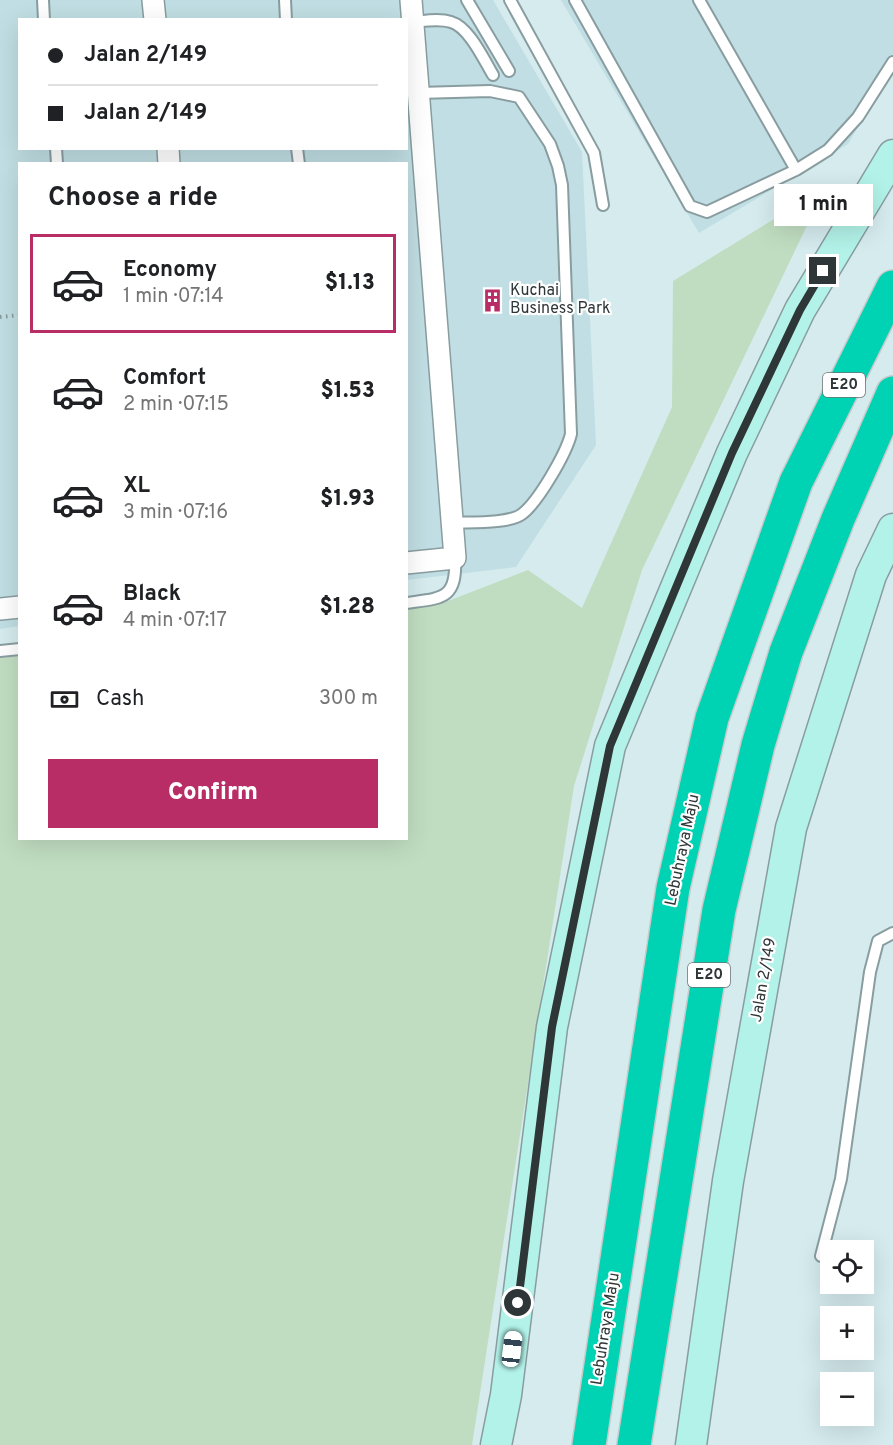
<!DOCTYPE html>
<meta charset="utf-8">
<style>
:root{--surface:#fff;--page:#f2f2f2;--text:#202124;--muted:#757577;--line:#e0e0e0;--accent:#b92d66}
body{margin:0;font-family:Overpass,sans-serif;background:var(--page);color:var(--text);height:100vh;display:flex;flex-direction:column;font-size:22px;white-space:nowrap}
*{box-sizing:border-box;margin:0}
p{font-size:20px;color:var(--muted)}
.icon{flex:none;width:33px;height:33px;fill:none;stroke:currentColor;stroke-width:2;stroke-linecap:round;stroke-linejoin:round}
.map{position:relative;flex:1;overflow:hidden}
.panel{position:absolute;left:18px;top:162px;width:390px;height:678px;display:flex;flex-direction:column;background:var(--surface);border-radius:0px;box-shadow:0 6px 24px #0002}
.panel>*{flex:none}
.hud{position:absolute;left:18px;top:18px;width:390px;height:132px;border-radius:0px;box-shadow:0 6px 24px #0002;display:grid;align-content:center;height:132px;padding:0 30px;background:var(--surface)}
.buttons{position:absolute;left:820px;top:1240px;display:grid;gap:12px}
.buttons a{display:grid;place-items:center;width:54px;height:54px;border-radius:0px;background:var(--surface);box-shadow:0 6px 24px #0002;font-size:30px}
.end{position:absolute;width:27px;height:27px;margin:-14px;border:8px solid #2e3638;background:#fff;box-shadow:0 0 0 3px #fff}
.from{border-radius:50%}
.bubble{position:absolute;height:42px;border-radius:0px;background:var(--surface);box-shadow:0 6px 24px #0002;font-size:20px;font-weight:800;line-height:42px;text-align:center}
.car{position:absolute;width:18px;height:36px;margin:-18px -9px;border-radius:8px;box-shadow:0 0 4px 2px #0007;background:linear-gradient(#fff 24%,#345 0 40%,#fff 0 76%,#345 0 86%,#fff 0)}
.hud b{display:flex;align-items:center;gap:21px;height:57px;font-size:22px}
.hud b+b{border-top:2px solid var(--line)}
.hud i{width:15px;height:15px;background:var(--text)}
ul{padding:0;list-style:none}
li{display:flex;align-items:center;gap:18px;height:99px;margin:0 12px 9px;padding:0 18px;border:3px solid transparent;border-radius:0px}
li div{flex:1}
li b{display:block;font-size:22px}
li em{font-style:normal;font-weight:800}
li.active{border-color:var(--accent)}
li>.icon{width:54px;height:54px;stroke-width:1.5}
h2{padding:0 30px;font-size:27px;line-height:72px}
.pay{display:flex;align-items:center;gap:15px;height:66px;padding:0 30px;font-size:22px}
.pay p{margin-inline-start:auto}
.button{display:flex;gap:12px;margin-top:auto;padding:12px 30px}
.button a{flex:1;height:69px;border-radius:0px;background:var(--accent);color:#fff;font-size:24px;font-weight:800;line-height:69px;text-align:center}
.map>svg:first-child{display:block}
.built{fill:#c0dee3;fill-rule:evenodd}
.green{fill:#c0ddc1}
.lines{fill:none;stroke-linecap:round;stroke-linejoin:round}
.lane-casing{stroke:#899da0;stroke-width:14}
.street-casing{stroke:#899da0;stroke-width:24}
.secondary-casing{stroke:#899da0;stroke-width:33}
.highway-casing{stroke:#c9cbcb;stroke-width:36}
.path{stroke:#88979a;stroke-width:4;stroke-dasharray:1.5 4.5;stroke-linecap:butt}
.lane{stroke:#fff;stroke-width:10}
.street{stroke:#fff;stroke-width:21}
.secondary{stroke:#b2f2e8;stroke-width:30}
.highway{stroke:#00d3b4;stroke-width:33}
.route{stroke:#2e3638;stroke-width:8}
.labels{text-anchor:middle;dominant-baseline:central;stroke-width:4.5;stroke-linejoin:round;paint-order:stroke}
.shield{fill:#fff;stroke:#6d7274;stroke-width:1.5}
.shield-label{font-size:15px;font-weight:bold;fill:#2e3638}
.poi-label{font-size:16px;fill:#2e3638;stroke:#fff;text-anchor:start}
.street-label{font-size:16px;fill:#2e3638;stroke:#fff}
</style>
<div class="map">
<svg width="893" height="1445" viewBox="0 0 893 1445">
<rect width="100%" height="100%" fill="#d5ebee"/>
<path class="built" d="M0,0H493L582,152L596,445L516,567L407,580L406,164H20V626L0,629ZM20,20H406V148H20Z
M561,0H893V67L848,144L699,233Z"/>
<path class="green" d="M825,188L642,570L574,786L472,1445H0V658L19,656L20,838H406L407,608L443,603L528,570L582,608L672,407L673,281Z"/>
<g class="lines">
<defs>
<path id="lane" d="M43,0L44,20
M285,0L286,20
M467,0L509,71
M510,0L594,153L603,205
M575,0L690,206L707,212L796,170
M699,0L796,170L828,150L858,117L893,62
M412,22C425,21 439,18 451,22C469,27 484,60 493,75
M418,93L490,91L519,97L550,144L558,166L562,185L571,434C566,454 538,502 522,514C509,524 469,522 452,523
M56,148L57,164
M297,148L299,164
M406,603C442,598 457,600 455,558
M0,651L20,649
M821,1256L841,1179L870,972L878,941L893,933"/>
<path id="street" d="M153,0L155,20
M168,148L169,164
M406,563L455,558L411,0
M0,609L20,607"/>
<path id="secondary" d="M496,1445L506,1395L552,1027L610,746L732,453L800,310L893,155
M691,1445L728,1181L791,828L871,575L893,529"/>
<path id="highway" d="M589,1445L673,888L712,718L796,482L893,287
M634,1445L719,910L758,745L786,652L838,519L893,393"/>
</defs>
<use href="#lane" class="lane-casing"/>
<use href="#street" class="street-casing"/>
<use href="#secondary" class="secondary-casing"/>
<use href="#highway" class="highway-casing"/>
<path class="path" d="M0,317L20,315"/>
<use href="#lane" class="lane"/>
<use href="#street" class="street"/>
<use href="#secondary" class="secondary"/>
<use href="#highway" class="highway"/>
</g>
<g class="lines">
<path class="route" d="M518,1303L552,1027L610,746L732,453L800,310L823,271"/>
</g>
<defs>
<symbol id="building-bare" viewBox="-9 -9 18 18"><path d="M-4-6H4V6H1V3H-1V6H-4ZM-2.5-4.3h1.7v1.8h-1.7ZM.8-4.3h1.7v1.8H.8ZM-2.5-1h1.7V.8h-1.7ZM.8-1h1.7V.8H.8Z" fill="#b92d66" stroke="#fff" stroke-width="2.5" paint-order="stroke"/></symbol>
</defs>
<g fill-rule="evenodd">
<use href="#building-bare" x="476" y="284" width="33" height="33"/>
</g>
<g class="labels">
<g class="shield">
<rect x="823" y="373" width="42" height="24" rx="4.5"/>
<rect x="688" y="963" width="42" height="24" rx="4.5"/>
</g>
<g class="shield-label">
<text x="844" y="385">E20</text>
<text x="709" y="975">E20</text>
</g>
<g class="poi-label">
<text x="510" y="291">Kuchai<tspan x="510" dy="18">Business Park</tspan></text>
</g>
<g class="street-label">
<text transform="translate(683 850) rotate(-78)">Lebuhraya Maju</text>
<text transform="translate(764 980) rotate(-80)">Jalan 2/149</text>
<text transform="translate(606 1329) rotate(-81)">Lebuhraya Maju</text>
</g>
</g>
</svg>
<div class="buttons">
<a><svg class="icon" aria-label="locate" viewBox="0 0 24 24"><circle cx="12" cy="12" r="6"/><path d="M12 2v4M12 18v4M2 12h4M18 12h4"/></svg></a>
<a>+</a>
<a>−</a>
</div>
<i class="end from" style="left:518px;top:1303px"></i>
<i class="end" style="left:823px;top:271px"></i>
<div class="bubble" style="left:774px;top:184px;width:99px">1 min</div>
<i class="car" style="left:512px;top:1349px;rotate:7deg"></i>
<div class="hud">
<b><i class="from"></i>Jalan 2/149</b>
<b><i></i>Jalan 2/149</b>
</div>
<section class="panel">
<h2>Choose a ride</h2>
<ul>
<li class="active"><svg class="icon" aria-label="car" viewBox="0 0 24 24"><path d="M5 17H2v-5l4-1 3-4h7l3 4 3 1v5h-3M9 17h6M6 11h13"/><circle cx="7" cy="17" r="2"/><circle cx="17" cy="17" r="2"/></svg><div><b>Economy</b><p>1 min · 07:14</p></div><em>$1.13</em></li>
<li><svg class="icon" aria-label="car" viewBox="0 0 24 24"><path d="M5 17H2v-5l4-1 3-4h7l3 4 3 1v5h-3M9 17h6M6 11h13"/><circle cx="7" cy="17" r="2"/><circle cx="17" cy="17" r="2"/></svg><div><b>Comfort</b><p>2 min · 07:15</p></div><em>$1.53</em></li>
<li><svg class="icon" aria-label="car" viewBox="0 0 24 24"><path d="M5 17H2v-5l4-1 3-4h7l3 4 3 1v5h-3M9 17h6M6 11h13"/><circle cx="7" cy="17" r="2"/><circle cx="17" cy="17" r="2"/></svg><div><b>XL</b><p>3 min · 07:16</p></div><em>$1.93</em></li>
<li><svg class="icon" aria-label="car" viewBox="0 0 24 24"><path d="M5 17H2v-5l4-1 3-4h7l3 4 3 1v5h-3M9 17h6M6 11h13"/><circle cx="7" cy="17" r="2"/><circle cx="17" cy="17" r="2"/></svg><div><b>Black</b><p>4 min · 07:17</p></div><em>$1.28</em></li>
</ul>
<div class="pay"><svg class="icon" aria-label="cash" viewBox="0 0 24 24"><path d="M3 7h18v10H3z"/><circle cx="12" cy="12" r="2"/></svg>Cash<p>300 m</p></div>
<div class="button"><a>Confirm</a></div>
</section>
</div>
